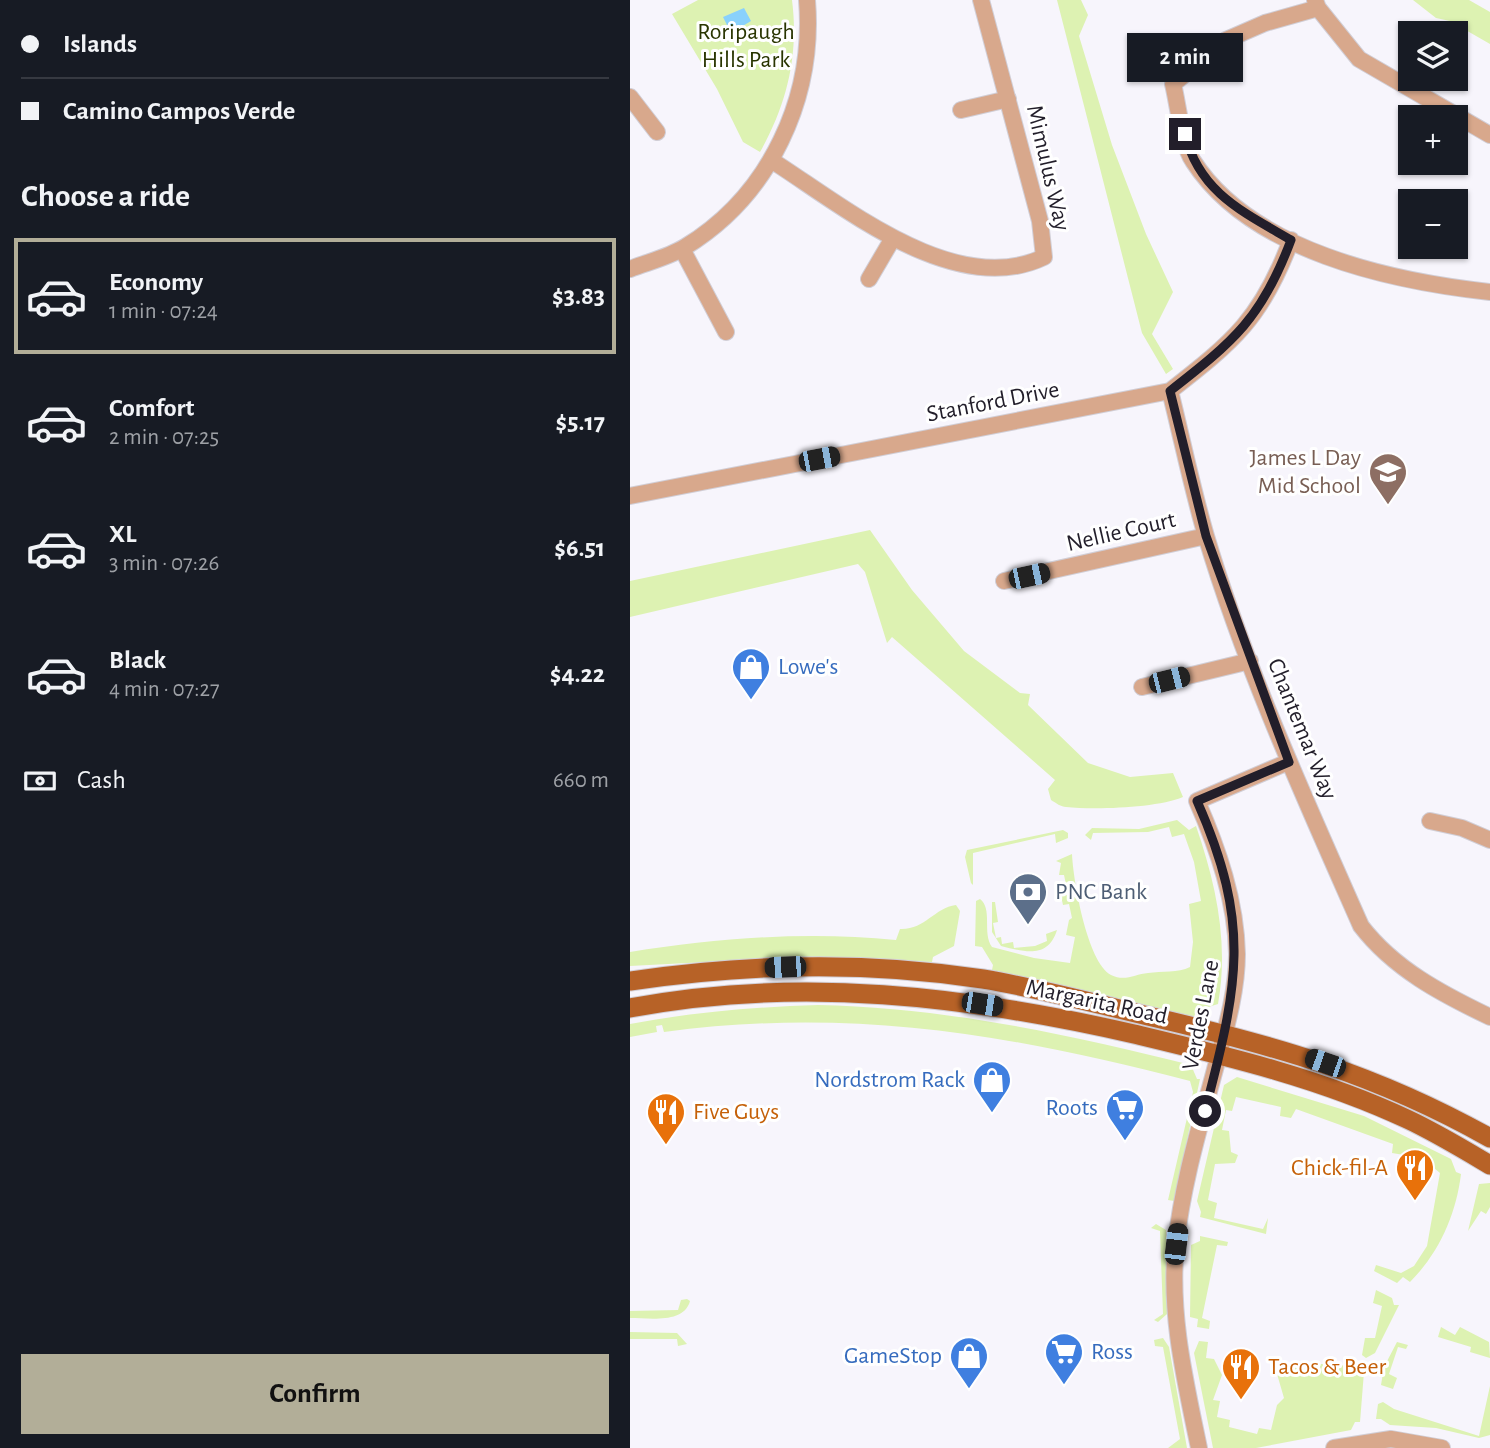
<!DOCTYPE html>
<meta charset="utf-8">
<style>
:root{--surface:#171b24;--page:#20242c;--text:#f1f3f6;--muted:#9ea1a6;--line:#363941;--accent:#b2ae98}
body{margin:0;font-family:"Alegreya Sans",sans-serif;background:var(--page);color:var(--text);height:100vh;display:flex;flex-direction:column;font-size:26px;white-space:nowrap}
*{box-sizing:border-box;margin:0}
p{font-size:23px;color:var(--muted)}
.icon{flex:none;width:38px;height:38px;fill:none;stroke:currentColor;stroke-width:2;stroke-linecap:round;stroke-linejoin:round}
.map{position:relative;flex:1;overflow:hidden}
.details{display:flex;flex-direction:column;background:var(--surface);width:630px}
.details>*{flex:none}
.hud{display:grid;align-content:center;height:154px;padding:0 21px;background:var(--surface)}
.buttons{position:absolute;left:768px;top:21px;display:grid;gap:14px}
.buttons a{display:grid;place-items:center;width:70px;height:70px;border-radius:0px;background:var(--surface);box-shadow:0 2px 5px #0004;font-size:35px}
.end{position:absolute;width:32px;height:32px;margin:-16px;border:9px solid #221e2a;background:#fff;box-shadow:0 0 0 4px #fff}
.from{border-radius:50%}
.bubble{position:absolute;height:49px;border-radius:0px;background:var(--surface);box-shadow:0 2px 5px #0004;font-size:23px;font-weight:700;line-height:49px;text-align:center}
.car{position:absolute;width:21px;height:42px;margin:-21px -10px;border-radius:9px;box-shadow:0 0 5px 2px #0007;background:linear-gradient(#222 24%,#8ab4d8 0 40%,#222 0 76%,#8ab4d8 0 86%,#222 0)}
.hud b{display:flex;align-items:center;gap:24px;height:66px;font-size:26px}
.hud b+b{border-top:2px solid var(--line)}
.hud i{width:18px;height:18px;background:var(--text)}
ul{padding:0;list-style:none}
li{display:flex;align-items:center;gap:21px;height:116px;margin:0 14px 10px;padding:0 7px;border:4px solid transparent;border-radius:0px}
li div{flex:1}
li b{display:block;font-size:26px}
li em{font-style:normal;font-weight:700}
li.selected{border-color:var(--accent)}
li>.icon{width:63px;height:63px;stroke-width:1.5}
h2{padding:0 21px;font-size:32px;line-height:84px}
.pay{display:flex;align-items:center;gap:18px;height:77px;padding:0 21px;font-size:26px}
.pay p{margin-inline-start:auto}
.action{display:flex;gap:14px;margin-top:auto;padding:14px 21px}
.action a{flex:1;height:80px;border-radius:0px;background:var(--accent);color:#111;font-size:28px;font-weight:700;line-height:80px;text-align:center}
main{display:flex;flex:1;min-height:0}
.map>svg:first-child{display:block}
.green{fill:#ddf2b2}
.water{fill:#89d1fc}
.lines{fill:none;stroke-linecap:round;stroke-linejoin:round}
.minor-casing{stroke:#d1ced6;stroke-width:18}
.major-casing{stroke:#d1ced6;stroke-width:21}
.minor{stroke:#d8a88c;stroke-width:16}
.major{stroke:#b76227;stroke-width:19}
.route{stroke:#221e2a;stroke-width:9}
.labels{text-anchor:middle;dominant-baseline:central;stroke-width:6;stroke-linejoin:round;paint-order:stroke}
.park-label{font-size:24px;fill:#293501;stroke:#fff}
.street-label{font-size:24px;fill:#221e2a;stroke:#fff}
.education-label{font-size:24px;fill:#785e54;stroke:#fff;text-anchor:end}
.shop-label{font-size:24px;fill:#366cbe;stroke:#fff;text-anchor:end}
.service-label{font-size:24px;fill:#4e5e75;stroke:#fff;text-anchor:start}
.food-label{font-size:24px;fill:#c56008;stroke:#fff;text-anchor:start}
</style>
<main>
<section class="details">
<div class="hud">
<b><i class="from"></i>Islands</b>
<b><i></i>Camino Campos Verde</b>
</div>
<h2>Choose a ride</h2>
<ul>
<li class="selected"><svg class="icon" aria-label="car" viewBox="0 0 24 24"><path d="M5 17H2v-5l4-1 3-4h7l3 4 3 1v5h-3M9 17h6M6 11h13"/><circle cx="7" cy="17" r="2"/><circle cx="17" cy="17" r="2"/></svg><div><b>Economy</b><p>1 min · 07:24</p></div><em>$3.83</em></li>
<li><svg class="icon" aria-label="car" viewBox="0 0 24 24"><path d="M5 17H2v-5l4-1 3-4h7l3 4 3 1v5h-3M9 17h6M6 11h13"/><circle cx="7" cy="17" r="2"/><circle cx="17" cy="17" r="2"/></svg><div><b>Comfort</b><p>2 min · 07:25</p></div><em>$5.17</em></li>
<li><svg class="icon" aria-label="car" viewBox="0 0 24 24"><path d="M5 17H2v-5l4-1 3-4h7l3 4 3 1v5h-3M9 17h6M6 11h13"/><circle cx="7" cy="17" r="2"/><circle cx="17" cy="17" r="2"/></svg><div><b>XL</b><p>3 min · 07:26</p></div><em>$6.51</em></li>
<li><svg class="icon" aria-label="car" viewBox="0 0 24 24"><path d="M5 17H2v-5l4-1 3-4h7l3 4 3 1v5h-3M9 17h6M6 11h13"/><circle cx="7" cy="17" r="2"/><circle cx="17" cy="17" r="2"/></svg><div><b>Black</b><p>4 min · 07:27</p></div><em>$4.22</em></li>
</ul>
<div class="pay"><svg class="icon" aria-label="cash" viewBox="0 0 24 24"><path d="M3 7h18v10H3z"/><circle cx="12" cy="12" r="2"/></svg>Cash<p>660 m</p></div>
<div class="action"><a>Confirm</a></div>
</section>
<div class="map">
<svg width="860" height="1448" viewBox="0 0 860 1448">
<rect width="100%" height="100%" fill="#f7f5fc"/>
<path class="green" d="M68,0H162C169,55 157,104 130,152L113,142L87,89L42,14Z
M427,0H451L458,15L449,36L482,145L516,234L543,292L522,334L543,369L536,374L512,333Z
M783,0H839L860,12V44L820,21L806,18Z
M240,530L282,590L334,651L390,693L400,694L398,705L458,763L500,777L543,773L553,797C527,808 465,810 436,807C431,807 426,803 421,800L418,789L425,780L262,637L257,643L235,572L228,564L0,617V581Z
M547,820L559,830L566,826C586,884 599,943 588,1004L566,1011L564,1017L362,970L363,965L352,947L345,946L346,901L350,899C363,909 352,933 362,947L404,958L440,963L445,937L436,935L439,920L442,918L439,904L433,905L431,896L438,894L434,875H429L431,863L426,861L442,854C443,879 457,962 481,975C495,982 505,974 518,973C532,971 548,973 560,967L563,942L559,904L571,901L564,862L554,834L542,837L539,827L518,832L463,833L461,840L455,835L462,828L509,829Z
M433,830L438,833V838L426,843L425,834L343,853V885L341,883L335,857L337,850Z
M362,902H365L368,922L363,923L366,938L371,937L372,944L383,942L384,948L405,946L417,941L416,934L427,930C418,959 395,952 371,946L362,932Z
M326,905L330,911L324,946L303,957L302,962L173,957L0,966V952C89,938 177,931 266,940L270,929C295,930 304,908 326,905Z
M188,1005C318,1008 436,1034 561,1065L567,1079H570L544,1201L538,1200L563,1092L560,1081C380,1034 220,1007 34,1032L32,1025L26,1026L27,1032L0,1037V1024C63,1012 125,1007 188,1005Z
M607,1077L734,1116L821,1159L826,1172L831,1174C826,1215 809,1253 780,1282L773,1277L767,1283L744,1271L746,1265L771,1273L784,1266L797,1246L810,1173L792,1158L762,1153L763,1144L666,1109L661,1118L650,1116L651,1107L606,1097L602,1111L596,1110L592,1130L599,1131L601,1152L608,1155L605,1163L585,1164L578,1200L587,1203L584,1218L633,1229L638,1218L636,1234L570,1217L571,1212L567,1201L594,1085Z
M860,1183V1207L856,1214L851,1211L838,1231L849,1184Z
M526,1224L536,1230L537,1314L528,1322L524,1320L533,1314L530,1231L521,1228Z
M570,1236L598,1242L597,1246L587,1245L572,1318L580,1321L579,1329L567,1327L568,1319L560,1317L561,1245L570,1241Z
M746,1290L762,1298L764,1305H769L745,1353L736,1358L732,1355L735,1338H745L752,1306L743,1303Z
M57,1299L60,1301C54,1324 19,1318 0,1318V1311L48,1310L51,1300Z
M811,1327L825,1335L830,1327L859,1342L860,1358L840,1352L841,1347L808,1337Z
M0,1332L47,1333L57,1344L48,1346L47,1339H0Z
M533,1338L539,1347L557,1448H538L550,1439L533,1347L525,1346L524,1340Z
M569,1341L578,1342L576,1358L584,1359L592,1375L583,1400L590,1401L587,1417L600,1420L599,1427L627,1434L629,1428L641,1430L647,1405L654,1398L647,1374L648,1362C674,1368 711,1358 734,1372L730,1422H725L721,1430L626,1448H583L564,1353Z
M767,1342L778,1345L776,1349L768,1347L759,1374L767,1378L763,1389L751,1385L754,1367Z
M860,1386V1435L849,1438L806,1428L760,1425L751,1419H746L748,1404L753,1402L764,1409L849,1436Z"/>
<path class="water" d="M114,8L121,21L101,33L93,17Z"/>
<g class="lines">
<defs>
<path id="minor" d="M685,0L688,8L729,59L860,135
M688,8L635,23L596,40L543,84C548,104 552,145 563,161C621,251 760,281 860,292
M0,97L27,132
M331,110L378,99
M141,160C212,205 325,300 414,257L410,221L351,0
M52,249L96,332
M0,269C18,262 39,257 55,247C140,195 185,98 177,0
M239,279L263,238
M540,391C552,439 562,488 576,536C616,670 675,799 731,926C764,969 812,994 860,1017
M0,496L540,391C604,341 632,318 661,240
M374,581L576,536
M512,687L620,661
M800,821L832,828L860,840
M569,1448C555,1380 539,1314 546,1244C552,1186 569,1129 584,1073C594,1035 607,994 607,954C606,901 588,849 567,801L658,762
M704,1448L761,1439L812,1448"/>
<path id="major" d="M0,981C116,964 237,961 353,979C408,988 463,1003 518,1016C644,1045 746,1074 860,1138
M0,1008C170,976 337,996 504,1034C596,1056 690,1078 777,1119C805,1132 833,1149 860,1165"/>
</defs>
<use href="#minor" class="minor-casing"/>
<use href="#major" class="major-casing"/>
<use href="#minor" class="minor"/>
<use href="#major" class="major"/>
</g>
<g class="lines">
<path class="route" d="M555,134C569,192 613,212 661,240C632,318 604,341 540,391L576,536L659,762L567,801C622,925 608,985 575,1111"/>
</g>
<defs>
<symbol id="school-pin" viewBox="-11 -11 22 30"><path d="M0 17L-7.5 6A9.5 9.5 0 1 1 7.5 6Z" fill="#8d6e63" stroke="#fff"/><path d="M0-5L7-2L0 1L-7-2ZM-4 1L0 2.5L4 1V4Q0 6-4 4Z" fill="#fff"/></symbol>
<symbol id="shop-pin" viewBox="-11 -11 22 30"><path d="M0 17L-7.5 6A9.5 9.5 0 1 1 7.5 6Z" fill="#3f7fe0" stroke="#fff"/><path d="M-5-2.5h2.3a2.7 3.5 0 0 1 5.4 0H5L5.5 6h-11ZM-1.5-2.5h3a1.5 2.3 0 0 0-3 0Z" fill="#fff"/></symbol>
<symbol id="bank-pin" viewBox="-11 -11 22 30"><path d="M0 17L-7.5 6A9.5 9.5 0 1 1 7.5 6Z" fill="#5c6f8a" stroke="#fff"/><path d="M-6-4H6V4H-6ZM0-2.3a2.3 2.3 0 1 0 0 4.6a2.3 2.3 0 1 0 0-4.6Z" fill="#fff"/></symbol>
<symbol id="supermarket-pin" viewBox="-11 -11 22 30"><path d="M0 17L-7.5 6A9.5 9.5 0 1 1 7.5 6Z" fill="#3f7fe0" stroke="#fff"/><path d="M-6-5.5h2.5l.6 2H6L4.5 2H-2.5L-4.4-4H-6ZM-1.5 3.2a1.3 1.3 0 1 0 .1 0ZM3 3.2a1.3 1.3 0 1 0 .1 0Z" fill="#fff"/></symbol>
<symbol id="restaurant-pin" viewBox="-11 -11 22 30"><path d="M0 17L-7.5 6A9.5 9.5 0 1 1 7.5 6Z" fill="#e8710a" stroke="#fff"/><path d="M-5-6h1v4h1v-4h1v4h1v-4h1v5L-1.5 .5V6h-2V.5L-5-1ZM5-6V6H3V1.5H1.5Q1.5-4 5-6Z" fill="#fff"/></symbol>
</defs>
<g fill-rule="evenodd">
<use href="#school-pin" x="736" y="450" width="44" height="60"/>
<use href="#shop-pin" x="99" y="645" width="44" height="60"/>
<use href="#bank-pin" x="376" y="870" width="44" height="60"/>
<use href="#shop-pin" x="340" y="1058" width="44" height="60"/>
<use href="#supermarket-pin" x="473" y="1086" width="44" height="60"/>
<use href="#restaurant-pin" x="14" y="1090" width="44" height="60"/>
<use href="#restaurant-pin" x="763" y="1146" width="44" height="60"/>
<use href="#supermarket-pin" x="412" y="1330" width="44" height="60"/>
<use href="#shop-pin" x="317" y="1334" width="44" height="60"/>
<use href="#restaurant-pin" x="589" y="1345" width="44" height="60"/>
</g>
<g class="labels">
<g class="park-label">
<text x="116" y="32">Roripaugh<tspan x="116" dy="28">Hills Park</tspan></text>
</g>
<g class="street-label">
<text transform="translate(418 168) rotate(77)">Mimulus Way</text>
<text transform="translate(363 402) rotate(-11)">Stanford Drive</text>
<text transform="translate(491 532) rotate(-13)">Nellie Court</text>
<text transform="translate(672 729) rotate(68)">Chantemar Way</text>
<text transform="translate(467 1002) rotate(12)">Margarita Road</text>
<text transform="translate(571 1015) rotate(-79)">Verdes Lane</text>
</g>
<g class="education-label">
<text x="731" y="458">James L Day<tspan x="731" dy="28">Mid School</tspan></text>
</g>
<g class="shop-label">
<text x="148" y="667" text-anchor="start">Lowe's</text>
<text x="335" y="1080">Nordstrom Rack</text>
<text x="468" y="1108">Roots</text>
<text x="461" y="1352" text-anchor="start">Ross</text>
<text x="312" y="1356">GameStop</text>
</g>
<g class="service-label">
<text x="425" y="892">PNC Bank</text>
</g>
<g class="food-label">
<text x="63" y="1112">Five Guys</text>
<text x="758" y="1168" text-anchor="end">Chick-fil-A</text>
<text x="638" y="1367">Tacos &amp; Beer</text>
</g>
</g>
</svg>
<div class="buttons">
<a><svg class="icon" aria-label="layers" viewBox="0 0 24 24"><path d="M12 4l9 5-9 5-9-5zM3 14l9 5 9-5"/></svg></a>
<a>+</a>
<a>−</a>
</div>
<i class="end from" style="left:575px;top:1111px"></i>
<i class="end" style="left:555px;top:134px"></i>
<div class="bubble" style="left:497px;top:33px;width:116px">2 min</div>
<i class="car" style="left:189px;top:459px;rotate:79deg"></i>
<i class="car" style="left:399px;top:576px;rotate:78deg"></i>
<i class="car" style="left:539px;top:680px;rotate:76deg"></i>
<i class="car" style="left:155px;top:967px;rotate:268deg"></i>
<i class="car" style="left:352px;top:1004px;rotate:99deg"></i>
<i class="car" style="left:695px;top:1063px;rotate:289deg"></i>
<i class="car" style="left:546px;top:1244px;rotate:7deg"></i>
</div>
</main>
